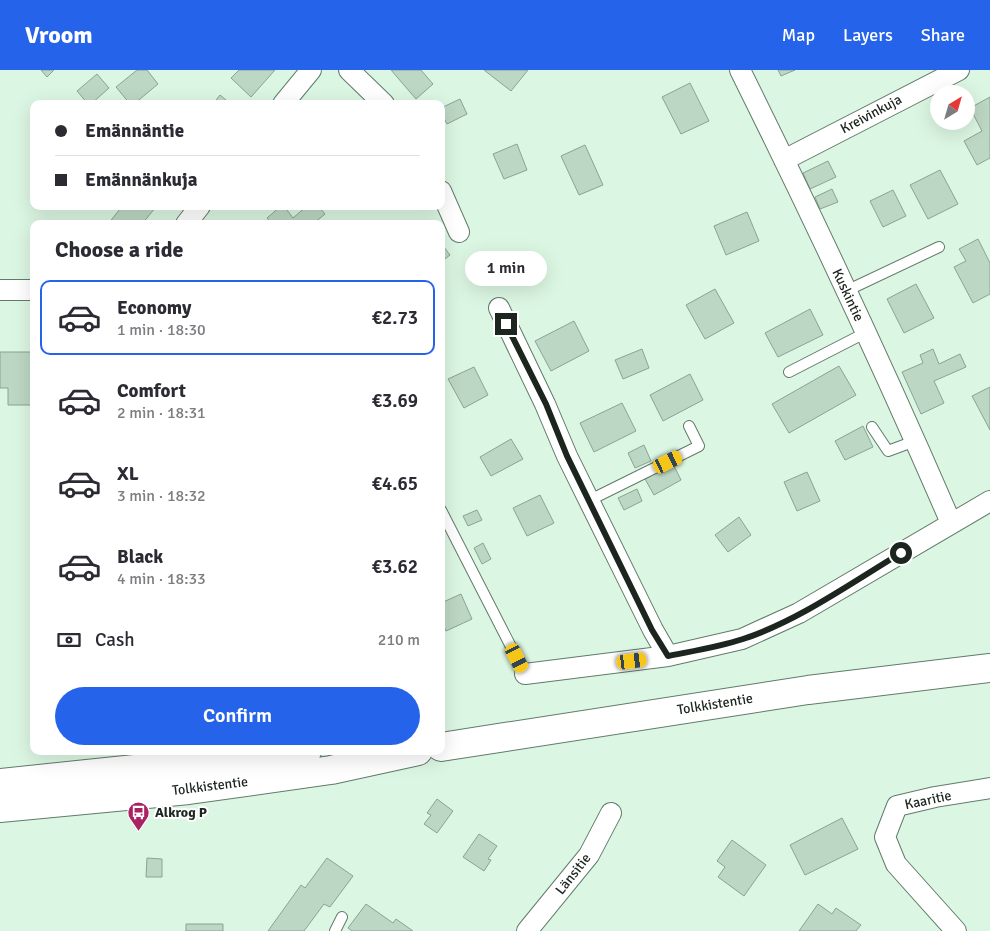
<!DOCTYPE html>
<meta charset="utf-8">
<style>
:root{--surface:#fff;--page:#f7f7f7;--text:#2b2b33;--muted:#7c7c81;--line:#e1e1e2;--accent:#2563eb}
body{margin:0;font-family:Signika,sans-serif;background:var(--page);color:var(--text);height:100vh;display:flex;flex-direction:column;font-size:19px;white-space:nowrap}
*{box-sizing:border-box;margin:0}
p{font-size:16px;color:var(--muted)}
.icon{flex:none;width:28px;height:28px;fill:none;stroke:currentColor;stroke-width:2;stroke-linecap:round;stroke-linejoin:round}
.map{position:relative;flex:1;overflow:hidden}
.drawer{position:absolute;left:30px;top:150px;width:415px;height:535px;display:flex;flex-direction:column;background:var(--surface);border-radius:10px;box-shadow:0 5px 20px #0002}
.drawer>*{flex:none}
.banner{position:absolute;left:30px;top:30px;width:415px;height:110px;border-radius:10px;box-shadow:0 5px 20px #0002;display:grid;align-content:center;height:110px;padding:0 25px;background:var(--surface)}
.needle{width:32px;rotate:37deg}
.tools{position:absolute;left:930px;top:15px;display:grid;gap:10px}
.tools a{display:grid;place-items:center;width:45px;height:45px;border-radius:50%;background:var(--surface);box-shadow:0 5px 20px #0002;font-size:25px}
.end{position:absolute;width:22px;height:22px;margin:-11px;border:6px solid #1c261f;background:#fff;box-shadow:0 0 0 2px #fff}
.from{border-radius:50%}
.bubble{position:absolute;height:35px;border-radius:18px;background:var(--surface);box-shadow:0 5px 20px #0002;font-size:16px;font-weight:600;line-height:35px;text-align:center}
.car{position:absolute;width:15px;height:30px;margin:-15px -8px;border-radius:6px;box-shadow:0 0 4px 1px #0007;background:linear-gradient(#f5c518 24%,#345 0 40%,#f5c518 0 76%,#345 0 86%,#f5c518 0)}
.banner b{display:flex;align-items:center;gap:18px;height:48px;font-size:19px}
.banner b+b{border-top:1px solid var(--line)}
.banner i{width:12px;height:12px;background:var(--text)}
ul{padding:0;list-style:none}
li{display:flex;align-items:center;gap:15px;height:75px;margin:0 10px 8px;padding:0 15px;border:2px solid transparent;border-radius:10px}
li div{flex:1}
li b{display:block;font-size:19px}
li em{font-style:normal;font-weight:600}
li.active{border-color:var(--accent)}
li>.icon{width:45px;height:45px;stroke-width:1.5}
h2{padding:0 25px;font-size:22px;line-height:60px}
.pay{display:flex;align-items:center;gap:12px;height:55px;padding:0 25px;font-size:19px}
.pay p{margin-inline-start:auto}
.button{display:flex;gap:10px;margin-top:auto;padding:10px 25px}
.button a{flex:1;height:58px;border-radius:30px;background:var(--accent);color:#fff;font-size:20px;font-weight:600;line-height:58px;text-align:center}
header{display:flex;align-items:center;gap:30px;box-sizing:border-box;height:70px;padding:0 25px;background:var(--accent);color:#fff}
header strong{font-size:24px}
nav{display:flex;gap:28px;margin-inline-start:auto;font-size:18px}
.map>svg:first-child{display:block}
.building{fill:#bcd7c3;stroke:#8ba492}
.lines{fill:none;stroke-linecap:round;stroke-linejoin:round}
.lane-casing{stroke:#627b69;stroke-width:12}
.street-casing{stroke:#627b69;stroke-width:22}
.secondary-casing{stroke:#627b69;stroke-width:30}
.lane{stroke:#fff;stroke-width:10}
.street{stroke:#fff;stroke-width:20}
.secondary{stroke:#fff;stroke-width:28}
.route{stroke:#1c261f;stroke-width:6}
.labels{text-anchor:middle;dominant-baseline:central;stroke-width:4;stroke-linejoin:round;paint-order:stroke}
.street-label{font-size:14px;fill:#1c261f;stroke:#fff}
.poi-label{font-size:14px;font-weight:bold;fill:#1c261f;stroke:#fff;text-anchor:start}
</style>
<header>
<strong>Vroom</strong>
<nav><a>Map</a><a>Layers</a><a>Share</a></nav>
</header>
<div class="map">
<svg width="990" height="861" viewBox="0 0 990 861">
<rect width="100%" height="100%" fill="#dbf6e2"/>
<path class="building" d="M41,0H54L47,7Z
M137,0H147L158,14L134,34H130L116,17Z
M239,0H275L251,27L231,8Z
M391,0H421L433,14L416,29Z
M484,0H528L511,21Z
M778,0H795L781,6Z
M97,4L109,18L91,34H88L77,21Z
M690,13L709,51L681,64L662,27Z
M220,25L231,34H213Z
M990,27V88L977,95L964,71L982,61L970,38Z
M460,29L467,44L447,54L441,43V38Z
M517,74L527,100L504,109L493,84Z
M585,75L603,115L579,125L561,86Z
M828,91L836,107L810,119L803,103Z
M940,100L958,134L928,149L910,115Z
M832,119L838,132L820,139L815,127Z
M893,120L906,146L883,157L870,131Z
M116,136H153L155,138L142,154H108L120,139Z
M281,136H284L293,148L307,136H318L325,144L313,154H272L267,148Z
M747,142L759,171L726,185L714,156Z
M978,169L990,193V224L973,233L954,197L966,191L959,179Z
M441,173L450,185L441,192Z
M916,214L934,248L904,263L887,229Z
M715,219L734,253L705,269L686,235Z
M810,239L823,265L778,287L765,263Z
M574,251L589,281L551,301L535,271Z
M642,279L649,298L623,309L615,290Z
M933,279L939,294L960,284L966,297L934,311L944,333L921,344L902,302L923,293L920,285Z
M0,282H34V335H8V318H0Z
M839,296L856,325L789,363L772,334Z
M474,297L488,325L464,338L448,309Z
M690,304L703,330L663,351L650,325Z
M990,317V360L972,326Z
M622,333L636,361L594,382L580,353Z
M863,356L873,377L845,390L835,371Z
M511,369L523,389L491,406L480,387Z
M644,375L651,391L635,398L628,383Z
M673,394L681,410L654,425L645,409Z
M807,402L820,431L797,441L784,412Z
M637,419L642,431L624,440L618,428Z
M540,425L554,453L527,466L513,438Z
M477,440L482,450L468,456L463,446Z
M739,447L751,465L728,482L715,465Z
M483,473L491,489L482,494L474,478Z
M461,524L472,549L446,561L441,551V533Z
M437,729L453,741L437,763L424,754L431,745L427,743Z
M842,748L858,779L805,805L790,775Z
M479,764L497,776L488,789L491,790L484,801L463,787Z
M732,770L766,795L744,826L718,807L725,797L717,791Z
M147,788L162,789V807H146Z
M327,788L353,806L330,837L324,834L304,861H268L301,815L305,818Z
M366,834L393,853L396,849L413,861H352L348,858Z
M818,834L832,844L836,838L861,855L856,861H799Z
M186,854H223V861H186Z"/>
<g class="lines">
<defs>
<path id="lane" d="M846,221L939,177
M789,302L865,263
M872,357L888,381L915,371
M590,430L699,376L689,356
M441,440L525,604
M335,861L342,847"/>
<path id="street" d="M349,0L384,34
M740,0C814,149 885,300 951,453
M283,34L311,0
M784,90L959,0
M441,121L459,162
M186,154L200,136
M0,220H34
M499,238L545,334L567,386L653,560L668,586
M525,604L668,586L742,569L799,543L990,431
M527,861L589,785L611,743
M956,861L896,794L885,767L897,736L935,727L990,718"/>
<path id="secondary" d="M441,677L808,620L990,598
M0,713L307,681
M0,738L189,720L331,700L418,681"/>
</defs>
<use href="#lane" class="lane-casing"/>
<use href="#street" class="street-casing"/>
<use href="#secondary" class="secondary-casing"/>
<use href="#lane" class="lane"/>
<use href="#street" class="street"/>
<use href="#secondary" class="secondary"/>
</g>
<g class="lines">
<path class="route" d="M506,254L546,334L567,386L652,560L668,586C693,581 719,577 743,569C798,551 851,513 901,483"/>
</g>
<defs>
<symbol id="bus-pin" viewBox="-11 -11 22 30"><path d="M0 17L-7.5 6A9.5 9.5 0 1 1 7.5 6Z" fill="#ab2264" stroke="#fff"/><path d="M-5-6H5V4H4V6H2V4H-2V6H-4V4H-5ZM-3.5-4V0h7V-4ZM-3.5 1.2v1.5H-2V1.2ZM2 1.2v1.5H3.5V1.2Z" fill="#fff"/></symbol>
</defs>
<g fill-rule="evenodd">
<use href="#bus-pin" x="126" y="730" width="25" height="34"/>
</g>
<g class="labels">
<g class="street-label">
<text transform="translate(871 44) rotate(-28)">Kreivinkuja</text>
<text transform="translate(848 225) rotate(65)">Kuskintie</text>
<text transform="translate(715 634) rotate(-9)">Tolkkistentie</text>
<text transform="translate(210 716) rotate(-7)">Tolkkistentie</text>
<text transform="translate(928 730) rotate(-12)">Kaaritie</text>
<text transform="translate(573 804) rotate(-52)">Länsitie</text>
</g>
<g class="poi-label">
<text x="155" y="742">Alkrog P</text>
</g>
</g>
</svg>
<div class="tools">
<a><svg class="needle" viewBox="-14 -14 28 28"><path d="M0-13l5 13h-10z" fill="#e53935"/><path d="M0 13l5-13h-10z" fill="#7c7c81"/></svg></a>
</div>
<i class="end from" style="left:901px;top:483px"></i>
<i class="end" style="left:506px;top:254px"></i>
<div class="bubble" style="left:465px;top:181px;width:82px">1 min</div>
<i class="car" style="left:668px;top:392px;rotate:64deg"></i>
<i class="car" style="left:517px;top:588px;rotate:153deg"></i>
<i class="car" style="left:632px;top:591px;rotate:83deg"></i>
<div class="banner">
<b><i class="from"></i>Emännäntie</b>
<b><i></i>Emännänkuja</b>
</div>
<section class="drawer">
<h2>Choose a ride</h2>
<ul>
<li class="active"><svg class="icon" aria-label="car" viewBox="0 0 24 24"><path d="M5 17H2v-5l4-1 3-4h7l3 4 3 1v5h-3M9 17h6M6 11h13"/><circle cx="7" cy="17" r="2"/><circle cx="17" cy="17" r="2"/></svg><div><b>Economy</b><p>1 min · 18:30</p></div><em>€2.73</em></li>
<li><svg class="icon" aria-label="car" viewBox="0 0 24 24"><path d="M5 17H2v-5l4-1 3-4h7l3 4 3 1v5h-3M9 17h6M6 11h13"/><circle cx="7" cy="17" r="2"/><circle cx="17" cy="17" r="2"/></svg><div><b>Comfort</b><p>2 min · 18:31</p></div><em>€3.69</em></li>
<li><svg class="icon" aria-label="car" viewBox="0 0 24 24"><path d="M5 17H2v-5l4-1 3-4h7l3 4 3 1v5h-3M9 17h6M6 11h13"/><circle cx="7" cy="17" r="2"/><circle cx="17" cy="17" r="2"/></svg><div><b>XL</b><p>3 min · 18:32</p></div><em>€4.65</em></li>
<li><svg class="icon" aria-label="car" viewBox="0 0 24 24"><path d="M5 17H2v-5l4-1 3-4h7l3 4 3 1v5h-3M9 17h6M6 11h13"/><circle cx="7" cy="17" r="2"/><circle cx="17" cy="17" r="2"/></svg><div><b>Black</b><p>4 min · 18:33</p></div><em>€3.62</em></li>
</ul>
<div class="pay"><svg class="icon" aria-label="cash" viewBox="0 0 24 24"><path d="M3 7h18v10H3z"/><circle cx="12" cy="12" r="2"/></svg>Cash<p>210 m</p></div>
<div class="button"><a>Confirm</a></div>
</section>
</div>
